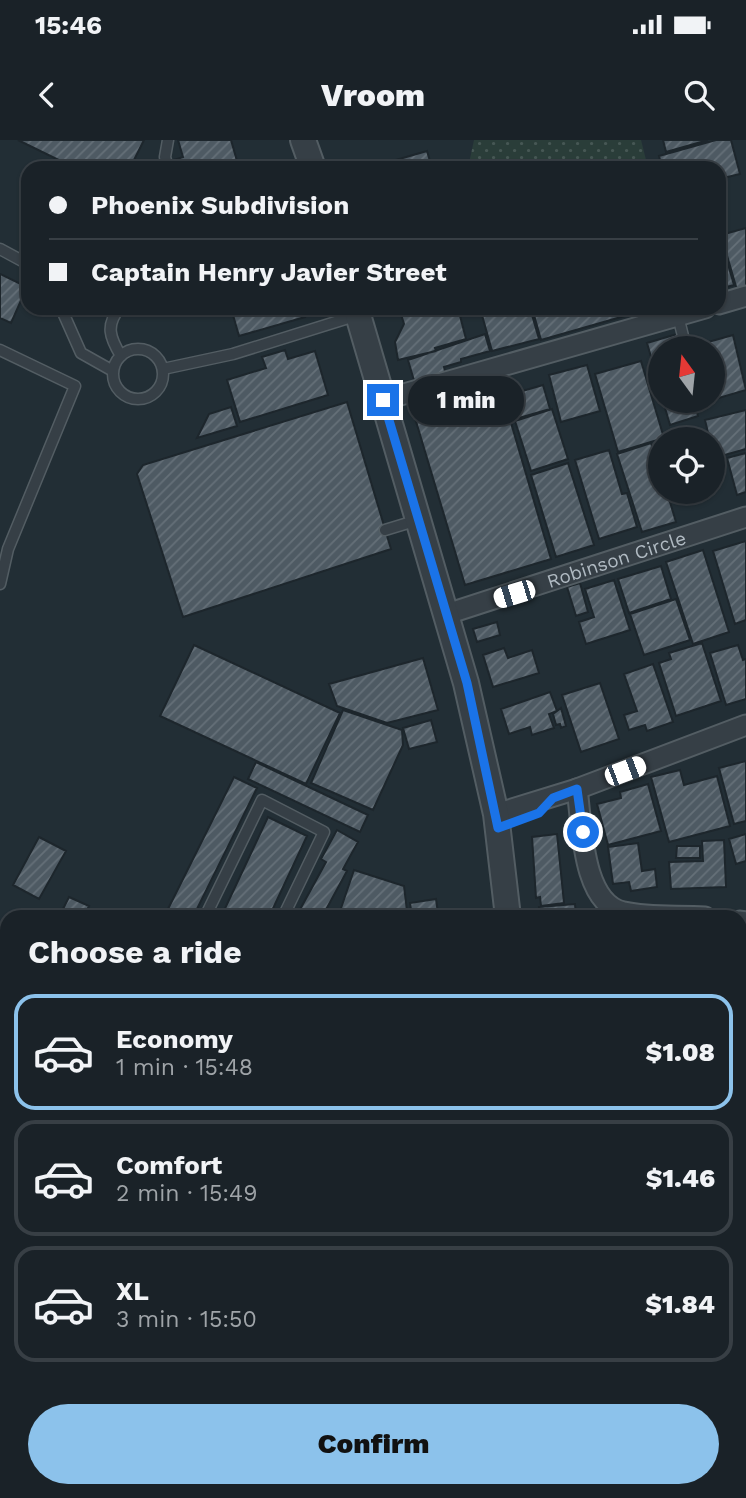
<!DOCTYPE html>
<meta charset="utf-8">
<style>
:root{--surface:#1a2228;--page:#272f34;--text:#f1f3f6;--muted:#9fa4a8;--line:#383f45;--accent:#8cc2eb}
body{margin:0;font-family:"Work Sans",sans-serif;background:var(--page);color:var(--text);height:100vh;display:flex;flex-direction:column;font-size:26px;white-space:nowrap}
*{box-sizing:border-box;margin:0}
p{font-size:23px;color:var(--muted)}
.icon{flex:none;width:38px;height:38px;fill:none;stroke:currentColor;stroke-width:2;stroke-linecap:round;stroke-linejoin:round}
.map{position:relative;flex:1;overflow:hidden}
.sheet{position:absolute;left:0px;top:770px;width:747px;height:588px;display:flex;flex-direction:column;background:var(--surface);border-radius:21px 21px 0 0;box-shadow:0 2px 5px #0004,0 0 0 2px var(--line)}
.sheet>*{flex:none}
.hud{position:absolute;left:21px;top:21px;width:705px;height:154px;border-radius:21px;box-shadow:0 2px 5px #0004,0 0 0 2px var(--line);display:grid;align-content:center;height:154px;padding:0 28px;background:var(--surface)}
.needle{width:46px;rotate:345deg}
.tools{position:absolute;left:648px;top:196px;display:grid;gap:14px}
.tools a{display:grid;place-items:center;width:77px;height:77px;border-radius:50%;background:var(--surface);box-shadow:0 2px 5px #0004,0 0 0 2px var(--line);font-size:35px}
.end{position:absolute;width:32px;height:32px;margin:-16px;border:9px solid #1a73e8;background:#fff;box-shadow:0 0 0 4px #fff}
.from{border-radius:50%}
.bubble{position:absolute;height:49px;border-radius:24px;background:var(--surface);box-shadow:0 2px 5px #0004,0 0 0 2px var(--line);font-size:23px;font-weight:800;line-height:49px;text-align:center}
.car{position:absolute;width:21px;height:42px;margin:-21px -10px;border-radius:9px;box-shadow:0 0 5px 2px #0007;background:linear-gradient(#fff 24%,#345 0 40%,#fff 0 76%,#345 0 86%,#fff 0)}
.hud b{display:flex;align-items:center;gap:24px;height:66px;font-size:26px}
.hud b+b{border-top:2px solid var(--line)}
.hud i{width:18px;height:18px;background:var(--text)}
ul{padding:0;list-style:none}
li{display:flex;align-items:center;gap:21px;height:116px;margin:0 14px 10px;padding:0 14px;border:4px solid var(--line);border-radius:21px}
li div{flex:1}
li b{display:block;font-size:26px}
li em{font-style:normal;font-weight:800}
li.current{border-color:var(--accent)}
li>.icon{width:63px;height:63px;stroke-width:1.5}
h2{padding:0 28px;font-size:32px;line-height:84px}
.button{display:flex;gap:14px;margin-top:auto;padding:14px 28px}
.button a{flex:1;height:80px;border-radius:42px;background:var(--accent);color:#111;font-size:28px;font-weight:800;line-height:80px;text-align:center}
.status{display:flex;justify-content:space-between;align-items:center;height:49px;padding:0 35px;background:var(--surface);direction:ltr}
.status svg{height:19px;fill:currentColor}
header{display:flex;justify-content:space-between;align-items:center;height:91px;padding:0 28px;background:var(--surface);font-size:32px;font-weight:800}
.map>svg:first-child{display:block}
.grass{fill:url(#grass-dots)}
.building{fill:url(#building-hatch);stroke:#1d262c;stroke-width:2}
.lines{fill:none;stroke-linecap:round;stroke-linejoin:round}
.service-casing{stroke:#535d63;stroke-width:13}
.minor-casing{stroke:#535d63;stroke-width:23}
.tertiary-casing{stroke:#535d63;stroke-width:28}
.secondary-casing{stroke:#535d63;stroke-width:32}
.primary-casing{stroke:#424b52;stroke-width:35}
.service{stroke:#363f46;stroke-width:10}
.minor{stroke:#363f46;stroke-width:19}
.tertiary{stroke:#363f46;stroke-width:24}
.secondary{stroke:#444f58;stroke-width:28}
.primary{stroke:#545e65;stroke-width:32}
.route{stroke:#1a73e8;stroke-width:9}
.labels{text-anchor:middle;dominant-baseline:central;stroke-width:6;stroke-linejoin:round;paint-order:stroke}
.street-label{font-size:19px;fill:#b0bac2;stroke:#1b242a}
</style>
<div class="status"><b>15:46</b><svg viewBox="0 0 49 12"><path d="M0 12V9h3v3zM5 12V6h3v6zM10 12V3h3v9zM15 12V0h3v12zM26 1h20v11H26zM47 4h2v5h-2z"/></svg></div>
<header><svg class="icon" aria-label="back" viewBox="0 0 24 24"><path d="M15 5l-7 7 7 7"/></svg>Vroom<svg class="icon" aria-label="search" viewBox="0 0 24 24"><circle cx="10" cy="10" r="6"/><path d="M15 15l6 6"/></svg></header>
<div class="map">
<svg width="746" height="1358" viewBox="0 0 746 1358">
<defs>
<pattern id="grass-dots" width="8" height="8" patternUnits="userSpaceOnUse" patternTransform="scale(1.75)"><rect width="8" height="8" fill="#2a3d39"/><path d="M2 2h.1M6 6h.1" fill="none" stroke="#465754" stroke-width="1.8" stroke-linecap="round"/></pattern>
<pattern id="building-hatch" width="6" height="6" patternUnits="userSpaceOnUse" patternTransform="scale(1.75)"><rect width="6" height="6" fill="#4e5a63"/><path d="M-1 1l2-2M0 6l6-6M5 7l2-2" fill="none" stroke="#657078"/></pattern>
</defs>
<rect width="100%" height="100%" fill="#222e35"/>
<path class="grass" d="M474,0H641L648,28H468Z"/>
<path class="building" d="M18,0H144L130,28H75Z
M178,0H231L239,28H173L171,21L183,17Z
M663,0H708L666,12Z
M716,0H731L740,34L719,39V28H662L659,16Z
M427,11L432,28H391L389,22Z
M746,88V147L737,150L721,95Z
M719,93L734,145L719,149Z
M0,134L27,147L11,183L0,178Z
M231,168H302L305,177L239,196Z
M399,168H458L466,199L435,208L436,211L398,220L395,202L404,184Z
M480,168H530L539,199L492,211Z
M532,168H633L635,173L541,200Z
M485,194L490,211L461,219V222L444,227L446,235L415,244L408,220Z
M677,194L681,208H660V248L647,203Z
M733,195L746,250L712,260V208L694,206Z
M285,210L288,219L315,211L328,255L240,282L227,240L266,228L262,217Z
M641,221L664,298L618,312L595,234Z
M587,225L600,271L561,282L549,235Z
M499,242L551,419L465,445L412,268Z
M543,245L550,269L519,278L512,254Z
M663,261H694L698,276L670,285Z
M347,262L391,409L183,477L137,334L143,325Z
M231,267L237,286L197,298L209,274Z
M552,269L568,319L531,331L515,281Z
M746,270V309L714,318L705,280Z
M651,303L660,330V352H667L676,382L642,392L617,314Z
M609,310L622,354L627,353L637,387L599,399L575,320Z
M746,313V352L737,355L727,318Z
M568,323L594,405L556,417L531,335Z
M746,401V480L735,484L713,411Z
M703,410L729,492L693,504L666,422Z
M661,426L671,459L629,473L618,439Z
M614,440L630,490L586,504L579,482L594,477L585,449Z
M580,443L588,472L576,476L567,447Z
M676,459L690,500L644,515L630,474Z
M497,482L500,495L477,502L473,489Z
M702,503L721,561L676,576L659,523L671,519L669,513Z
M194,505L340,573L306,644L160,576Z
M738,505L743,520L746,519V559L726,565L710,513Z
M504,508L508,518L532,510L539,533L493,547L483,515Z
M423,518L438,570L387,583L337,566L329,544Z
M653,524L673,582L647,591L645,585L629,590L624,575L637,571L624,534Z
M600,543L619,599L581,612L562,555Z
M550,552L557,571L549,574L554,588L532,595L530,587L509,594L501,569Z
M561,568L566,586L561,588L560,584L556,585L553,574Z
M343,570L402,590L403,605L373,670L311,643Z
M431,580L437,602L409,609L403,588Z
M746,621V681L734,684L719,628Z
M256,622L368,675L360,692L248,639Z
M680,630L684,645L717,636L730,686L669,702L651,637Z
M234,637L257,648L193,777H164Z
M648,644L661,691L608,705L597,664L621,658L620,652Z
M268,677L307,696L269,777H221Z
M337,690L358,702L343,729L347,731L322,777H300L297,775L326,722L321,719Z
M557,694L564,763L541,766L540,757L536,758L532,697Z
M746,694V721L736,724L729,699Z
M39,697L66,711L39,759L13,745Z
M724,700L726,747L671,749L669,722L703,721L702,701Z
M638,703L642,731L655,729L657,747L631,751L629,742L613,744L608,707Z
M677,706H700V718H676Z
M354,730L404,746L407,771L338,777Z
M69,757L89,766L84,777H59Z
M436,759L438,773L412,777L410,763Z
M575,764L576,777H540L539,767Z
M740,797L746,798V832L740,831Z
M740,891L746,892V925H740Z
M7,1108V1129L0,1144V1111Z
M740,1129L746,1130V1159L740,1158Z
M7,1138V1189L0,1203V1152Z
M740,1172H746V1216H740Z
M746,1238V1263L740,1264V1239Z
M746,1268V1358H602L601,1351H740V1269Z
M0,1333L7,1337V1351H21L18,1358H0Z
M247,1351H282L279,1358H255L246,1354Z
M290,1351H331L328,1358H286Z
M332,1351H370L366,1358H329Z
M370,1351H388L402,1358H367Z
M430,1351H469L470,1358H431Z"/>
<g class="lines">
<defs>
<path id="service" d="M168,28L165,17L168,0
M0,109L28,124
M61,168L81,213L113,231
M120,168C105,185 110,198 121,216
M678,176L686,208
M113 234a25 25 0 1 1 50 0a25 25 0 1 1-50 0Z
M0,210L75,246L8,409L0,444
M163,229L233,214L358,175
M385,390L418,380
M205,777L262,660L324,692L283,777
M0,846L7,849
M0,1224L7,1215"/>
<g id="minor">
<path d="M719,164L746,156"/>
<path d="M383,260L705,168"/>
<path id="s1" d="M447,474L746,377"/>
<path d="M577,649C582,684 582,764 624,772C650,778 679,775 705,777"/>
<path d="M496,674L577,649L746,585"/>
<path d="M740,781L746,782"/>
<path d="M740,1106L746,1107"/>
</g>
<path id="tertiary" d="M303,0L313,28
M356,168L466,543L496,674L508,777
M564,1351V1358"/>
<path id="secondary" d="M740,858L746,859
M0,1067L7,1064"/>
<path id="primary" d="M0,1272L7,1276
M0,1305L7,1308
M99,1351L115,1358
M169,1351L185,1358"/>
</defs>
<use href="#service" class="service-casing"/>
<use href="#minor" class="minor-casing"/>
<use href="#tertiary" class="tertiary-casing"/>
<use href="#secondary" class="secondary-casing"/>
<use href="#primary" class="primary-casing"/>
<use href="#service" class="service"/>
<use href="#minor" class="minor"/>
<use href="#tertiary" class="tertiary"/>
<use href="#secondary" class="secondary"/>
<use href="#primary" class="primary"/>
</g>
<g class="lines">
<path class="route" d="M383,260L467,543L498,688L539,673L553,658L577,649L583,692"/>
</g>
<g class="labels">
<g class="street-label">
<text stroke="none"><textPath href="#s1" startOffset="178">Robinson Circle</textPath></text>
</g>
</g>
</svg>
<div class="tools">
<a><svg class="needle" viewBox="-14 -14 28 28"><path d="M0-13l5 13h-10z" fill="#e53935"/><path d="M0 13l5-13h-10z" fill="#9fa4a8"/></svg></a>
<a><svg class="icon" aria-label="locate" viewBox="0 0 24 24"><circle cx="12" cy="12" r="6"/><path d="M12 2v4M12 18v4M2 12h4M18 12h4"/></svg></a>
</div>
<i class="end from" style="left:583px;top:692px"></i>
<i class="end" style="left:383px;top:260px"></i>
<div class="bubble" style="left:408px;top:236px;width:116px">1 min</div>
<i class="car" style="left:514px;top:454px;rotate:253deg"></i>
<i class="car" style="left:625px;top:631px;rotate:69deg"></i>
<div class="hud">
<b><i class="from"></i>Phoenix Subdivision</b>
<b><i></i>Captain Henry Javier Street</b>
</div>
<section class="sheet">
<h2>Choose a ride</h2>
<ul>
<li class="current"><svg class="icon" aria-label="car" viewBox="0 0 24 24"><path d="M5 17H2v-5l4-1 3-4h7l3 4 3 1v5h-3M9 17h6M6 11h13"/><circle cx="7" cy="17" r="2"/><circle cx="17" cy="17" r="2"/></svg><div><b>Economy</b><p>1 min · 15:48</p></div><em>$1.08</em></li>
<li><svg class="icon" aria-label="car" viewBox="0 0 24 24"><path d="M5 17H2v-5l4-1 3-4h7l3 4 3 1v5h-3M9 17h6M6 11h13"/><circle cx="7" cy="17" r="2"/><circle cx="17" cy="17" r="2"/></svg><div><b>Comfort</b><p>2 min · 15:49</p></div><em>$1.46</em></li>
<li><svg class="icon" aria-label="car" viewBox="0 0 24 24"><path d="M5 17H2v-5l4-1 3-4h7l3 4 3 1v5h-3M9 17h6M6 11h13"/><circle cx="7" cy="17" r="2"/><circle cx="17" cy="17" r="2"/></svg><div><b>XL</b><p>3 min · 15:50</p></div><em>$1.84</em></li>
</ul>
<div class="button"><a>Confirm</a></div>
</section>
</div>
